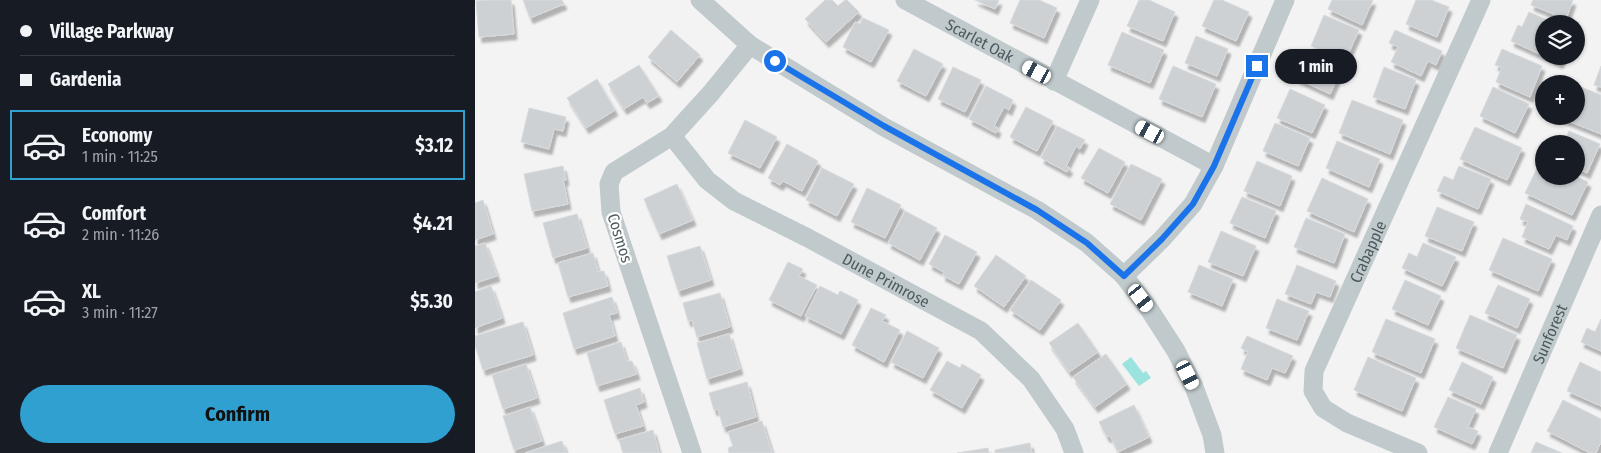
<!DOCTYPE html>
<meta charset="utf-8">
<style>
:root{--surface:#171b24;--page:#20242c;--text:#f1f3f6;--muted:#9ea1a6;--line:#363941;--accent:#30a0d0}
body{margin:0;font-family:"Fira Sans Condensed",sans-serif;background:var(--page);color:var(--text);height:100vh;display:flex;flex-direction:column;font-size:19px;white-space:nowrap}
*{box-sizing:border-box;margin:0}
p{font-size:16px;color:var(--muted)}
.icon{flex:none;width:28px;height:28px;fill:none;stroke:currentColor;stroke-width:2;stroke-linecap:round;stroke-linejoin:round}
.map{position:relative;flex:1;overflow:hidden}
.details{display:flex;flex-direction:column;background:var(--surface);width:475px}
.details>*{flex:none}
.banner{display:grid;align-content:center;height:110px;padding:0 20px;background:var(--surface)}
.controls{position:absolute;left:1060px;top:15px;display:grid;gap:10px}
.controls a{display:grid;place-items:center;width:50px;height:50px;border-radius:50%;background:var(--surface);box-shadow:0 1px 4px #0004;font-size:25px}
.end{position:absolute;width:22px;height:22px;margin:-11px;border:6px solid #1a73e8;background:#fff;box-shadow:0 0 0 2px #fff}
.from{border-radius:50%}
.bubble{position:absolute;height:35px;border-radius:18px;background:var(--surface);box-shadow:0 1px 4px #0004;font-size:16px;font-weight:700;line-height:35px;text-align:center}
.car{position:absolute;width:15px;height:30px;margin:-15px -8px;border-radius:6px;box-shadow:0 0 4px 1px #0007;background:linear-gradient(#fff 24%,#345 0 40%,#fff 0 76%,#345 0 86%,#fff 0)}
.banner b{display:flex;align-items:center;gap:18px;height:48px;font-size:19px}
.banner b+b{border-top:1px solid var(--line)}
.banner i{width:12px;height:12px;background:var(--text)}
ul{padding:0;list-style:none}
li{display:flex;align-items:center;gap:15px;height:70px;margin:0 10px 8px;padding:0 10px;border:2px solid transparent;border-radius:0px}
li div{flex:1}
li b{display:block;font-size:19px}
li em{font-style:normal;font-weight:700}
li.on{border-color:var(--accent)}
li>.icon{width:45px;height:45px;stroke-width:1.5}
.action{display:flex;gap:10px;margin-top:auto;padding:10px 20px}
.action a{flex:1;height:58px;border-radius:30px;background:var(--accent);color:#111;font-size:20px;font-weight:700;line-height:58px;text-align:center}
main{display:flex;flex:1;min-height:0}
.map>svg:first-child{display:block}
.water{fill:#9ae3df}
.building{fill:#cdd1d4;stroke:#d7dadd;filter:url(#shadow)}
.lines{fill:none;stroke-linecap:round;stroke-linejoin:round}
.minor{stroke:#c0cacd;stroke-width:19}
.route{stroke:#1a73e8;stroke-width:6}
.labels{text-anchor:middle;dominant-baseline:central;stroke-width:4.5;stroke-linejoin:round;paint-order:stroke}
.street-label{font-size:16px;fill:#4c5a5e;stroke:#fff}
</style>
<main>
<section class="details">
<div class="banner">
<b><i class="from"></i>Village Parkway</b>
<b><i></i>Gardenia</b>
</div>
<ul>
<li class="on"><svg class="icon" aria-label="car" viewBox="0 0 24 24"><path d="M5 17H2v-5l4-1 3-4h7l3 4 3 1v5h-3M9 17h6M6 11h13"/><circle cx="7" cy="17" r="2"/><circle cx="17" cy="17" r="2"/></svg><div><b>Economy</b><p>1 min · 11:25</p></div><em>$3.12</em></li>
<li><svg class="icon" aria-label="car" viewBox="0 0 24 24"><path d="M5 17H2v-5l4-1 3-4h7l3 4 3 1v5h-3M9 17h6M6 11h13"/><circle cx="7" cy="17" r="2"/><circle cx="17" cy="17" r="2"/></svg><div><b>Comfort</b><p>2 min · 11:26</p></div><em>$4.21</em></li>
<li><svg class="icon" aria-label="car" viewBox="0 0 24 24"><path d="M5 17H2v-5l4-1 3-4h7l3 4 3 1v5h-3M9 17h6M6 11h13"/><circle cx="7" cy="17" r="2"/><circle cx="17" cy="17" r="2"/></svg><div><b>XL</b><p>3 min · 11:27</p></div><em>$5.30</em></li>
</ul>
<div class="action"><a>Confirm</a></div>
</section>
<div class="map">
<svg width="1126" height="453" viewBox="0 0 1126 453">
<defs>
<filter id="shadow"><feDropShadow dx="3" dy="5.5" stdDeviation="1" flood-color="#0004"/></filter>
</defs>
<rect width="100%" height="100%" fill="#f4f3f3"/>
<path class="water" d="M656,357L668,373L671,371L676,378L664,386L647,364Z"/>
<path class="building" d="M12,0H36L39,34L4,37L1,1Z
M48,0H87L89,4L55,18Z
M350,0H357L363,6L370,0H372L384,12L351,42L330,19Z
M500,0H524L520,9Z
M545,0H564L582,8L569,38L535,23Z
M664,0H674L700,12L688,41L652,26Z
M739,0H747L774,12L761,41L727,26Z
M857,0H898L887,25L853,9Z
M941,0H956L974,7L962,37L931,24Z
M1058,0H1098L1091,19L1056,5Z
M1054,12L1081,24H1069V56L1036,41L1043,25L1047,27Z
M849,15L884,30L870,61L836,46Z
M388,18L414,30L396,62L368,47L380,22L385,24Z
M196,30L225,55L202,82L173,57Z
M920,30L967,51L961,65L953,61L946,76L916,62L923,47L914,43Z
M647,32L689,50L675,83L633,65Z
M721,36L753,49L742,76L710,63Z
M439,49L468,64L451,96L422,81Z
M1027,49L1067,66L1055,97L1021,82L1027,67L1020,65Z
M834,51L867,67L855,94L821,78Z
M1070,56H1088L1085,63Z
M164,65L184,96L172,103L168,97L149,109L133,84Z
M698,66L741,84L727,117L684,99Z
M1126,66V87L1119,85Z
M478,67L506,80L490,112L463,99Z
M909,67L941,80L930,109L898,97Z
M122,79L140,110L111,128L92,98Z
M1101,85L1126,95V134L1086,118V116H1101Z
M511,86L538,100L534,110L529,107L519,126L523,128L521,133L494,119Z
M1018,87L1054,104L1040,133L1005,116Z
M815,89L850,105L837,133L802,118Z
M877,100L928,120L915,154L864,133Z
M551,107L578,121L562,151L535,137Z
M54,108L91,117L88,131L79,129L74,149L46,142Z
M270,120L302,137L285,168L253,153Z
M800,123L835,138L823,166L788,151Z
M582,126L610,140L605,149L601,146L591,166L595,168L592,172L566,158Z
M1000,127L1047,148L1032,180L985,159Z
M1094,131L1125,144L1112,173L1101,168V144H1088Z
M862,141L905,159L894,187L851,168Z
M312,144L343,161L327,191L308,181L305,185L293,178Z
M624,148L650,162L633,193L606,178Z
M1066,160L1069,162V176H1100L1113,182L1097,215L1050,193Z
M782,161L817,176L805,206L769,191Z
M656,164L687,179L666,220L635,204Z
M88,166L91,180H88L93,204L57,211L49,174Z
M984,166L1016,179L1003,209L962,191L969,176L978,180Z
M347,168L379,184L362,216L331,200Z
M847,178L893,199L879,232L832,211Z
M202,184L218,220L184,234L169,199Z
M392,188L426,205L410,238L376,222Z
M767,197L801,211L790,238L755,223Z
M8,200L18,234L0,240V203Z
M1051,204L1098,226L1092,240L1081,235L1074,249L1047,237L1053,222L1045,219Z
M962,207L999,222L987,251L950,236Z
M430,211L462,228L445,260L413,243Z
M102,214L112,248L78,258L68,223Z
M831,218L870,234L859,263L819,247Z
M746,231L781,246L768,276L733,262Z
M470,235L502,252L484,284L467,275L469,272L454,264Z
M1028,238L1077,259L1063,291L1014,270Z
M10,243L22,276L0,283V246Z
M948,243L981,257L967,286L927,268L934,253L942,257Z
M225,246L236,280L203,291L192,256Z
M118,253L123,272L129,271L133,286L93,297L83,263Z
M521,255L551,276L529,307L499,286Z
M313,262L328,269L324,276L342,285L326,316L294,300Z
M724,265L758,279L747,306L713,292Z
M822,265L861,281L855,297L841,292L836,304L810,294Z
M556,280L586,300L565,330L535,310Z
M930,280L966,296L953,325L917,309Z
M1023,285L1055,299L1042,328L1010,313Z
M16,286L27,318L0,328V292Z
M345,286L363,295L365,291L383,300L366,334L330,316Z
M245,293L255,327L222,337L217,320L213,321L208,303Z
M137,297L142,313L134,315L140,336L99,349L88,313Z
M802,299L834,311L822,340L791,328Z
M396,308L411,315L407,321L425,330L409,362L377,345Z
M995,315L1042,335L1028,368L981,348Z
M911,319L960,339L946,373L897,352Z
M1126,319V351L1106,342L1112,328L1120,332Z
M48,322L58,355L8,370L0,345V336Z
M603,323L623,352L594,372L574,343Z
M432,331L464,348L448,378L416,362Z
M254,334L265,369L232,379L222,343Z
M772,336L818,356L810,373L797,368L792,380L766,369L773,352L766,348Z
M146,342L152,362L157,361L162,374L122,386L112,353Z
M631,354L652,384L620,407L598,377Z
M893,357L941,378L927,411L879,390Z
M472,361L485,368L487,364L506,375L487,408L455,390Z
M987,362L1018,377L1006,404L974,390Z
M1105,362L1126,372V406L1092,391Z
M51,364L62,398L28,409L17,375Z
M272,382L281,417L248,427L243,409L239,410L234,393Z
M165,388L169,402L161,405L168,426L140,434L129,400Z
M973,397L1001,409L993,427L1003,431L997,444L959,427Z
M1088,400L1126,419V442L1121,453H1115L1072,431Z
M659,405L674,437L643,452L635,436L632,437L624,422Z
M55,407L67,441L39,450L28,416Z
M287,421L297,453H254L253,448L258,446L253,432Z
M178,430L184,453H148L144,440Z
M87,441L91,453H50Z
M1061,442L1087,453H1056Z
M555,443L557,453H520V450Z
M513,448L514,453H482Z"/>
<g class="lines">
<g class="minor">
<path d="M225,0L275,45L409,127L562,210L612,243L649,276L674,309L701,351L719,387L737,435L740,453"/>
<path id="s1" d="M430,0L739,166"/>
<path d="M579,81L615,0"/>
<path id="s2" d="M197,136L232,180L259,201L333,238L506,331L556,379L590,429L599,453"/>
<path d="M649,276L687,239L718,204L739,166L810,0"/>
<path d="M217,453L136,212L134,184L139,172L197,136L236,93L275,45"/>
<path id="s3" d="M943,453L872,423L848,408L838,391L839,371L1006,0"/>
<path id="s4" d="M1023,453L1126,215"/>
</g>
</g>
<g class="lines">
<path class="route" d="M300,61L409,126L562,210L612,243L649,276L687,239L718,204L739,166L782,66"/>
</g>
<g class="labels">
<g class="street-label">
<text stroke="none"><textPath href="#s1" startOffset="85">Scarlet Oak</textPath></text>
<text transform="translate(145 238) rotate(73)">Cosmos</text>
<text stroke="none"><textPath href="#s3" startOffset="276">Crabapple</textPath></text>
<text stroke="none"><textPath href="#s2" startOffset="262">Dune Primrose</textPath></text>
<text stroke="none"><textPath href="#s4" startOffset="130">Sunforest</textPath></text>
</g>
</g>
</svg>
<div class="controls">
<a><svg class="icon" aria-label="layers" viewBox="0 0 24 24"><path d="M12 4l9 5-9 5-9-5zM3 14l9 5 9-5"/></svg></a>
<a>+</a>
<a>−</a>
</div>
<i class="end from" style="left:300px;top:61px"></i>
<i class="end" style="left:782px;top:66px"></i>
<div class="bubble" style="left:800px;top:49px;width:82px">1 min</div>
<i class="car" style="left:562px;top:72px;rotate:298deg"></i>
<i class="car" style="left:675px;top:132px;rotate:298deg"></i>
<i class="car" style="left:666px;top:298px;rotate:143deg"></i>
<i class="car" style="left:713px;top:375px;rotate:153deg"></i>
</div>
</main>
